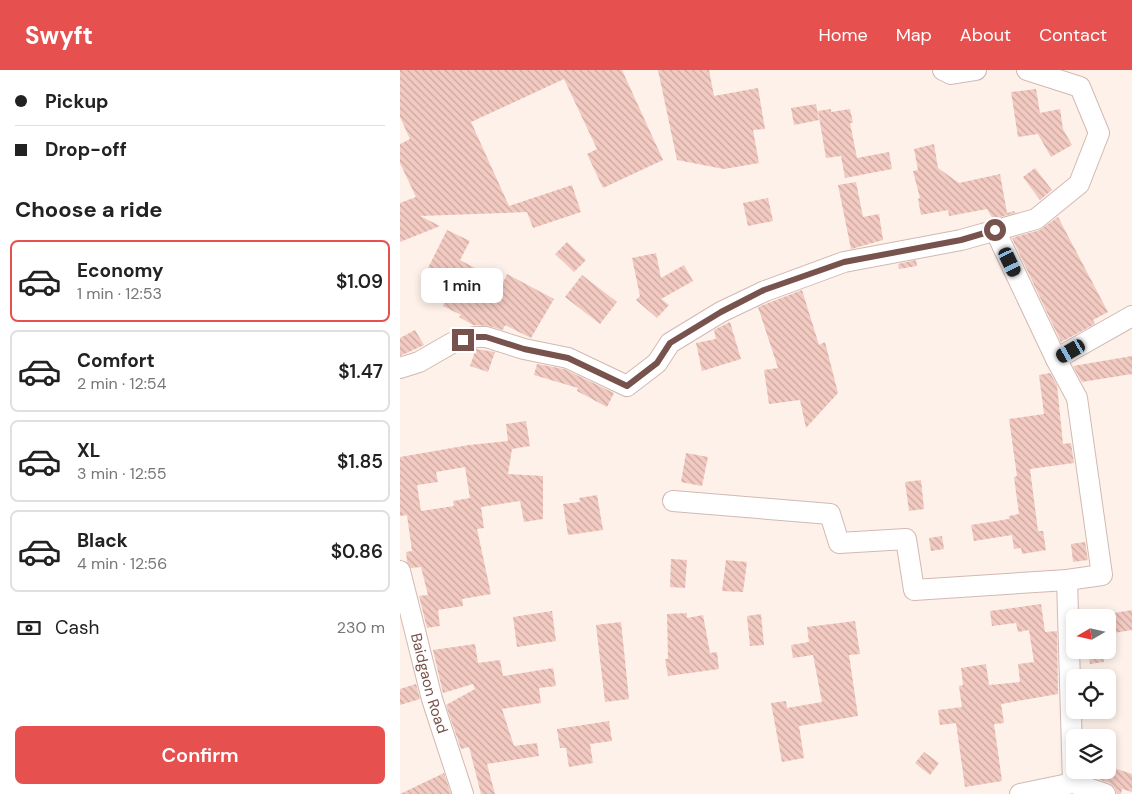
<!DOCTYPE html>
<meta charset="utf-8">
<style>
:root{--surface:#fff;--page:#f2f2f2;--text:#222;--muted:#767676;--line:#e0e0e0;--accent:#e6514f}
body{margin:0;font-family:"DM Sans",sans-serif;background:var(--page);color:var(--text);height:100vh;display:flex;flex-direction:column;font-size:19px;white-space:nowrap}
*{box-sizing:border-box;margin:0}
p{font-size:16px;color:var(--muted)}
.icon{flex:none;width:28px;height:28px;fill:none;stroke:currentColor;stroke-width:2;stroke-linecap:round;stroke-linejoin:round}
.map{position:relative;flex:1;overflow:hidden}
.side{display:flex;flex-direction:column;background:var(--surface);width:400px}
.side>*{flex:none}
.top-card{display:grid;align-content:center;height:110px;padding:0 15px;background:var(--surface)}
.needle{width:32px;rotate:261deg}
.tools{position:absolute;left:666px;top:539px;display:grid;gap:10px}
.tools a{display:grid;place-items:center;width:50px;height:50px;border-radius:8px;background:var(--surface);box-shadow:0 2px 8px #0003;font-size:25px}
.end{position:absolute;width:22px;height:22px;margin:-11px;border:6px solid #78524c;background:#fff;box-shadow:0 0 0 2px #fff}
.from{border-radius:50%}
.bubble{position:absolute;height:35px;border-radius:8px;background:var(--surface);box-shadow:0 2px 8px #0003;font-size:16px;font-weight:600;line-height:35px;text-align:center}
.car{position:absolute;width:15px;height:30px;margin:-15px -8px;border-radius:6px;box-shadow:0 0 4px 1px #0007;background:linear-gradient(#222 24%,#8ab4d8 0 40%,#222 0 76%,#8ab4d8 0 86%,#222 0)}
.top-card b{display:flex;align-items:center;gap:18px;height:48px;font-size:19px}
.top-card b+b{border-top:1px solid var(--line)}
.top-card i{width:12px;height:12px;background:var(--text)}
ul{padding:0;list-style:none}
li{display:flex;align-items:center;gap:15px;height:82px;margin:0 10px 8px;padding:0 5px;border:2px solid var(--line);border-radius:8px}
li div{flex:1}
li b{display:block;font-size:19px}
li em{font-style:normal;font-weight:600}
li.active{border-color:var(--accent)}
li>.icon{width:45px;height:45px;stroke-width:1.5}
h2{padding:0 15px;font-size:22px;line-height:60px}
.pay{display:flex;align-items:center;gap:12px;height:55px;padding:0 15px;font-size:19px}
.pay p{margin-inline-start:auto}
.action{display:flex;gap:10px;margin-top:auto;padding:10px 15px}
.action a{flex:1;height:58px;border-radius:8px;background:var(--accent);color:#fff;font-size:20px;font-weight:600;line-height:58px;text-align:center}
header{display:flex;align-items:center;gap:30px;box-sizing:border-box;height:70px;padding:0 25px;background:var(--accent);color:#fff}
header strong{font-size:24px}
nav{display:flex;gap:28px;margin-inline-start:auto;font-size:18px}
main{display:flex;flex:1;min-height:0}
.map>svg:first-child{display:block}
.building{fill:url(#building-back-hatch);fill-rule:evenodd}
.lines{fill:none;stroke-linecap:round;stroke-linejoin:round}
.minor-casing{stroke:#d2b9b1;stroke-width:22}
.minor{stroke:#fff;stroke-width:20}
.route{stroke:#78524c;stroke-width:6}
.labels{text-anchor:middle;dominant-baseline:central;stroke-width:4.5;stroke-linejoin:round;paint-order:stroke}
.street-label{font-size:15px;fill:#78524c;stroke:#fff6f0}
</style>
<header>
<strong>Swyft</strong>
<nav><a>Home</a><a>Map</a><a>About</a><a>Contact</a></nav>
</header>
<main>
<section class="side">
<div class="top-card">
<b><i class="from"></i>Pickup</b>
<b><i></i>Drop-off</b>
</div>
<h2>Choose a ride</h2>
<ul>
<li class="active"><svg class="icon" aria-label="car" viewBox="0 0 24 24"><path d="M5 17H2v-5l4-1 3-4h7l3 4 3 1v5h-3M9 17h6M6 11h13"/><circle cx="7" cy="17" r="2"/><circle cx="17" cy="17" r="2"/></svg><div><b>Economy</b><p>1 min · 12:53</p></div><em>$1.09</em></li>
<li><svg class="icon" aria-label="car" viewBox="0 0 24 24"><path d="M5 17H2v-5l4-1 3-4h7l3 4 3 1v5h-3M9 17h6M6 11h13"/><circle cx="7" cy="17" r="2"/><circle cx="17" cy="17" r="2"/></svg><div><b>Comfort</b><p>2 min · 12:54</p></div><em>$1.47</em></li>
<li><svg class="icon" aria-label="car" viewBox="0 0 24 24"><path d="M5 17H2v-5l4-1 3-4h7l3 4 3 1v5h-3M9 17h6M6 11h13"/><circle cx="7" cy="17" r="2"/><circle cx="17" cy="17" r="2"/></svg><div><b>XL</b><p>3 min · 12:55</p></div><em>$1.85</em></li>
<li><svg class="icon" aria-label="car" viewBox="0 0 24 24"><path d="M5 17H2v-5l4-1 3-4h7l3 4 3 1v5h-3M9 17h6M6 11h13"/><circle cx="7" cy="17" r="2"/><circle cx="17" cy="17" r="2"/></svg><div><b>Black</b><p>4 min · 12:56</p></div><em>$0.86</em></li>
</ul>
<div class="pay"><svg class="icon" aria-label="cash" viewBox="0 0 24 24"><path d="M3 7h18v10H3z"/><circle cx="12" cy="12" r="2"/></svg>Cash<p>230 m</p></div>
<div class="action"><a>Confirm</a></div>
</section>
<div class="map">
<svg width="732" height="724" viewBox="0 0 732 724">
<defs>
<pattern id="building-back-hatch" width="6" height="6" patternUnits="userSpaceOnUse" patternTransform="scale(1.25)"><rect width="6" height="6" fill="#f2cac1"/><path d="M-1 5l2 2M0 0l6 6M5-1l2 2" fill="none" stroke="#c9a79f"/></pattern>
</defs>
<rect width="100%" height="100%" fill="#fdf1ea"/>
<path class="building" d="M0,0H222L263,90L203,118L187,84L197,79L164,9L71,52L109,136L172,115L181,142L133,158L127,142L20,146L40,156L0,172V133L16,127L0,93V74L10,69L0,47Z
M258,0H309L314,26L358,18L365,59L353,60L359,93L324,99L277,90Z
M636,19L640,43L660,39L663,59L672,75L651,87L638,64L618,67L611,22Z
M416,34L419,50L394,55L391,38Z
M431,39V42L450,39L453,53H450L457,88L489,82L492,99L445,108L441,86L426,88L418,41Z
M534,74L538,98L559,113L600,104L607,143L614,141L615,143L593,149L587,139L549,146L548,140L521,145L518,129L520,128L513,101L518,100L514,79Z
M635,98L652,120L640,130L623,107Z
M456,112L463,147L479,144L483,170L451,179L438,115Z
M368,128L373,151L348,156L343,133Z
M658,147L708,242L693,250L695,254L661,272L612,168L640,160Z
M47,160L70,171L60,190L103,213L107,204L154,229L131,268L105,255L103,260L89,256L73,255L59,247L61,245L43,236L50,222L23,208Z
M167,172L186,190L174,202L155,184Z
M256,183L261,208L284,195L293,211L261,229L269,235L257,248L236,230L240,226L232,188Z
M516,190L517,196L499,199L498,194Z
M182,205L217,232L200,254L165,227Z
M402,220L419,275L425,272L438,323L406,358L400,330L369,334L364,300L378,298L358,237Z
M330,252L341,289L302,301L296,273L316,269L314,260Z
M15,260L24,275L0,286V268Z
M76,279L95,282L88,302L70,296Z
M732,286V304L682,312L673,296Z
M137,294L164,299L214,323L207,337L177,321L178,318L134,305Z
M650,303L657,315L663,374L671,373L674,393L630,399L638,461H643L646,480L622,484L621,478L614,479L612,465L574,471L571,455L609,449V446L619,444L614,407L617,406L609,349L644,344L639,305Z
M126,351L130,376L112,379L108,404L143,406V449L124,452L120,431L81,437L84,458L77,459L91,524L62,529L63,536L38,540L40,556L27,558L19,526L28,525L21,497L11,498L7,492L6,482L12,481L7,445L0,446V387L69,375L108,371L106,354ZM65,397L70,428L53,431L54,436L21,441L17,415L38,412L36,402Z
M286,383L308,387L302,416L281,412Z
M521,410L524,439L509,441L505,412Z
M197,425L203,460L168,465L163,434L180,432L179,428Z
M542,466L544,479L531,481L529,468Z
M685,472L688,490L673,492L671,474Z
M271,489L287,490L285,518L270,517Z
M326,490L347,492L343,522L322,521Z
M641,534L645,562L657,561L658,624L601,634L604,653L594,654L602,711L565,717L556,653L540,655L538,640L562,637L559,616L563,615L561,598L586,594L589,615L620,612L618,594L634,592L629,560L618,562L616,553L592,556L590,541Z
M732,540V560L708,564V544Z
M152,541L156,571L117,577L113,547Z
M287,543V548L303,545L310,583L317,582L319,599L268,606L265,589H268L267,544Z
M361,544L364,575L350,576L347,546Z
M455,551L460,584L449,585L458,646L399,656L404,688L382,692L371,633L386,631L387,638L422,632L413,585L393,588L391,575L409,572L407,557Z
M221,552L229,629L205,632L196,555Z
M75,574L78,593L100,590L103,606L153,598L156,616L139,618L141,633L102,639L114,676L137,673L139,686L87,694L95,724H81L69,677L61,679L46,635L75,619L73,614L43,623L33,580Z
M688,580H702L704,592L690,594Z
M16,614L20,629L0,635V619Z
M209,651L212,671L190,674L193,693L169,697L166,678H160L157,659Z
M524,682L539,693L530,705L515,693Z
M708,696L732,704V722L722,719L721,724H717L714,717L709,713L685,704L684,700H708Z
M44,703L51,724H0Z"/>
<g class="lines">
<defs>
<g id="minor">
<path d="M543,0L551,4L576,0"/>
<path d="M595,160L656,289L732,246"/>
<path d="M656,289L677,328L702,505L667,510L673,713"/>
<path d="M0,298L19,292L52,273L74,267H86L124,279L168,288L227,316L257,293L270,273L321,242L365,221L444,192L561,170L636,149L679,114L699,63L680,17L627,0"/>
<path d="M273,431L430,444L439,473L506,469L514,520L667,510"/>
<path id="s1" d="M0,501L32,629L63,724"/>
<path d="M620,724L673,713L705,724"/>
</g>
</defs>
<use href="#minor" class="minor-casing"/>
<use href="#minor" class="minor"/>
</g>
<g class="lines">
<path class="route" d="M63,270L74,267H86L124,279L168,288L227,316L257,293L270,273L321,242L364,220L444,192L561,170L595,160"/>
</g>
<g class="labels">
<g class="street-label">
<text stroke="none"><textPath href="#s1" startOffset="116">Baidgaon Road</textPath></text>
</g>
</g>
</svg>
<div class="tools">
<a><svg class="needle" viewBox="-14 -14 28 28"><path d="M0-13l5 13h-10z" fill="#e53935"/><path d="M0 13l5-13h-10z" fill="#767676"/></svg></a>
<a><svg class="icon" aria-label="locate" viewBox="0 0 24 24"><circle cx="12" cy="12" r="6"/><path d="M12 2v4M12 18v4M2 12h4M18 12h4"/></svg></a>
<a><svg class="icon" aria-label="layers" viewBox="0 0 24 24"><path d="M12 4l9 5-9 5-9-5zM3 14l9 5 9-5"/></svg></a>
</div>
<i class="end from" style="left:595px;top:160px"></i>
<i class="end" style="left:63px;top:270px"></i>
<div class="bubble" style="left:21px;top:198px;width:82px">1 min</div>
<i class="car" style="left:610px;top:192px;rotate:155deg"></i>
<i class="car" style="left:671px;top:281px;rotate:240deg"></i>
</div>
</main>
